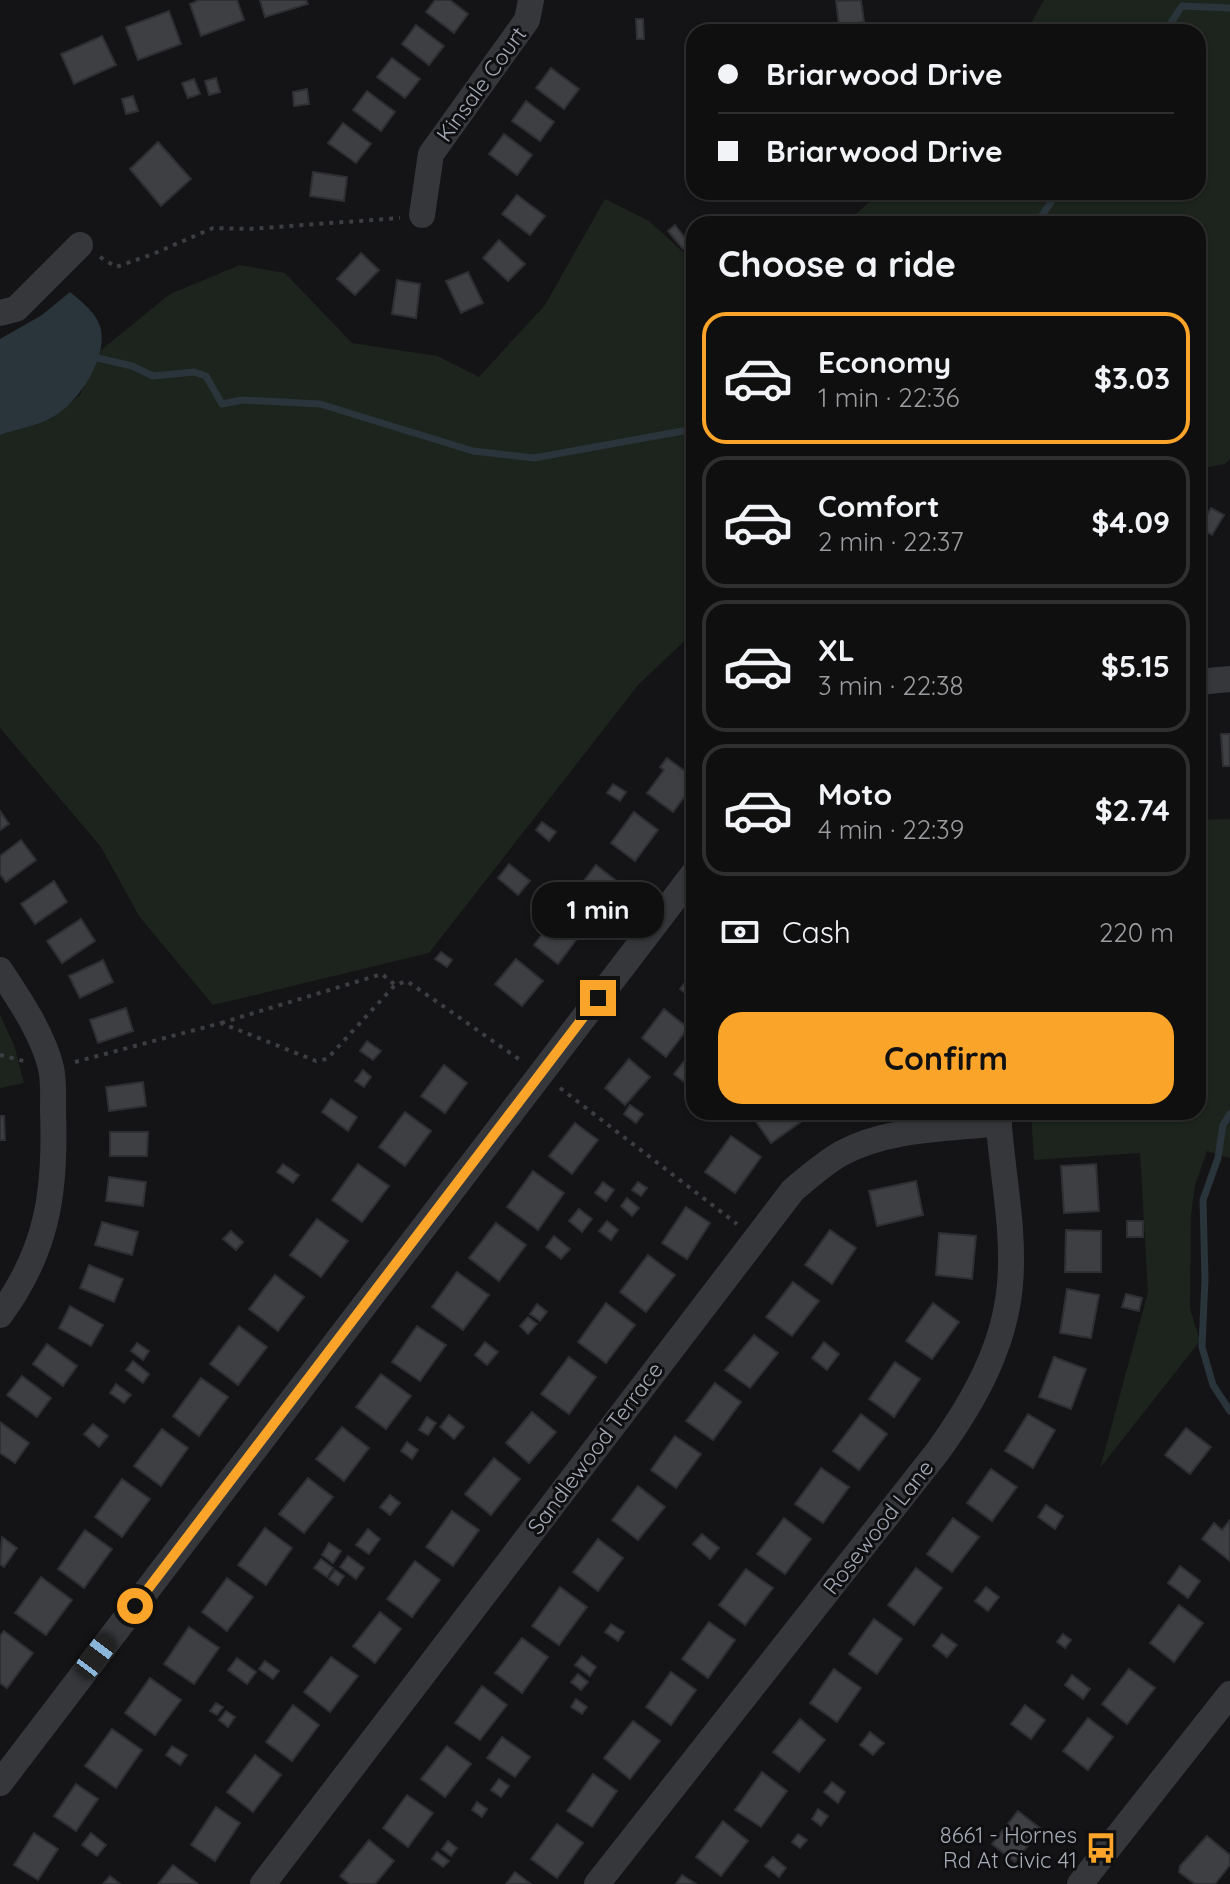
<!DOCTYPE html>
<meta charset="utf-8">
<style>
:root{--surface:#0f0f10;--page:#1d1d1e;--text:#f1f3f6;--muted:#9b9c9f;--line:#2f2f30;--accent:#faa429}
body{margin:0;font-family:Quicksand,sans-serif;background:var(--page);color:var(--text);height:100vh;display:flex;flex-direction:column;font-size:30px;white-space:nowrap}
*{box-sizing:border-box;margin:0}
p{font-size:26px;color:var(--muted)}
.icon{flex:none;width:44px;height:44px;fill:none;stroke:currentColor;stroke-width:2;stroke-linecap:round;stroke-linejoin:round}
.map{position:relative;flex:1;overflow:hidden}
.side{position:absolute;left:686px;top:216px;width:520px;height:904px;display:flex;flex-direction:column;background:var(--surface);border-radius:24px;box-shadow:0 2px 6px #0004,0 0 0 2px var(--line)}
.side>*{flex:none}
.hud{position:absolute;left:686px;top:24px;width:520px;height:176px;border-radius:24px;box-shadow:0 2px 6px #0004,0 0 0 2px var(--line);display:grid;align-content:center;height:176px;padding:0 32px;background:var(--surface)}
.end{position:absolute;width:36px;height:36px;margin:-18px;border:10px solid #faa429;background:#111;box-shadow:0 0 0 4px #111}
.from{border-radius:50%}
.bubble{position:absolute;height:56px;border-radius:24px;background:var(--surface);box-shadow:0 2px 6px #0004,0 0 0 2px var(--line);font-size:26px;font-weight:700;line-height:56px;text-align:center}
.car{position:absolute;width:24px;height:48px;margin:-24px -12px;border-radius:10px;box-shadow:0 0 6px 2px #0007;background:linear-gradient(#222 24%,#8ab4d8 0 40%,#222 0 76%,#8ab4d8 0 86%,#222 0)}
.hud b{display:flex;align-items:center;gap:28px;height:76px;font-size:30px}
.hud b+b{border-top:2px solid var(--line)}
.hud i{width:20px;height:20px;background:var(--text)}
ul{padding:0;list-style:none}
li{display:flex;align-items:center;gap:24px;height:132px;margin:0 16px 12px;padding:0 16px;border:4px solid var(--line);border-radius:24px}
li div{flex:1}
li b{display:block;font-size:30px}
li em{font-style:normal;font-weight:700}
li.active{border-color:var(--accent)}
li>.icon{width:72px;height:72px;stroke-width:1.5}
h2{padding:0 32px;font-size:36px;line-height:96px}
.pay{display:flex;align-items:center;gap:20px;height:88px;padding:0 32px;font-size:30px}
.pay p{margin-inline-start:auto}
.cta{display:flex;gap:16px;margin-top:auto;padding:16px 32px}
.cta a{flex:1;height:92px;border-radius:24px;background:var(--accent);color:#111;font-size:32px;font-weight:700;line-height:92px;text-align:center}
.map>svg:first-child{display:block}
.green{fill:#1c241d}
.water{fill:#2a343b}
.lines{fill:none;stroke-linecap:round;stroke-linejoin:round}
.stream{stroke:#2a343b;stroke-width:7}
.building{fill:#3e3f43;stroke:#2e2f32;stroke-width:2}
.path{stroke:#3b3e42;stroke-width:4;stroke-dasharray:4 6;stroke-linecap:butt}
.minor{stroke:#35373b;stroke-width:26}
.route{stroke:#faa429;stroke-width:10}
.labels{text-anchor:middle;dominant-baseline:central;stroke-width:6;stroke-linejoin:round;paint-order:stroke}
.street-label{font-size:22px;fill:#a5acb7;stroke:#0f0f11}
.poi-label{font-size:22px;fill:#a5acb7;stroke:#0f0f11;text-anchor:end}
</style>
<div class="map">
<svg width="1230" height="1884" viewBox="0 0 1230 1884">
<rect width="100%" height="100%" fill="#141416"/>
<path class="green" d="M1044,0H1230V459L1225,464L1198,469V224H845L880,192H1198V32H1026Z
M605,199L649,221L694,262V632L639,684L429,953L213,1005L139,916L101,847L0,728V435L52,418L80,395L101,350L170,294L240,265L285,273L352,343L437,356L479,377L545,305Z
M1230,819V1158L1207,1151L1195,1185L1191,1215L1190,1309L1200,1341L1100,1468L1148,1292L1140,1153L1034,1160L1031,1112H1198V820Z
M0,1015L14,1045L24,1083L0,1088Z"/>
<path class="water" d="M70,292C82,302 98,314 101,330C107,359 78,403 53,417C38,426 16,429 0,435V339L42,315Z"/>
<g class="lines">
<path class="stream" d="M1165,32L1182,6L1230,8
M1036,224L1058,192
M89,356L132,366L153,376L194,372L206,376L222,404L242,400L320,404L473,451L534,458L694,429
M1230,1114L1223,1125L1218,1158L1203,1200L1205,1279L1202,1347L1213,1385L1230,1411"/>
</g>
<path class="building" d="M199,0H237L244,20L201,36L190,4Z
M260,0H306L308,4L265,17Z
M435,0H450L468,14L454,33L426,12Z
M861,0L864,22L839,25L836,1Z
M169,11L181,44L138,60L126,27Z
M636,19H643L644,39H637Z
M416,25L444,46L429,65L402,44Z
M102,36L116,65L74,84L61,54Z
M392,58L420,79L405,98L377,77Z
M551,68L579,89L564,109L536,88Z
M216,78L220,92L209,95L205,81Z
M194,79L200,94L188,98L182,83Z
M307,89L309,104L294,106L293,92Z
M367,91L395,112L381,131L353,110Z
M133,96L138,111L126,114L122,99Z
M526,101L554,122L540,141L512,121Z
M343,123L371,144L356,163L328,143Z
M504,134L532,155L517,175L489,154Z
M158,142L191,179L161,206L130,169Z
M313,172L347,177L344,201L310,196Z
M517,195L545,216L530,235L502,214Z
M675,225L690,244L683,249L668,231Z
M499,240L525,264L508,281L483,258Z
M361,253L379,270L355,295L337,279Z
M468,272L483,303L461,313L446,281Z
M397,280L420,284L416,318L392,314Z
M1211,508L1224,515L1212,535L1199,528Z
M1198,591H1201L1204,621H1198Z
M1221,734H1230V766H1223Z
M667,758L694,778V784L673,812L647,793L664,770L660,767Z
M613,784L626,792L620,801L607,793Z
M0,811L9,824L0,830Z
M634,812L658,830L635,861L611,843Z
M542,822L556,832L549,841L536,830Z
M21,840L36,860L6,882L0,874V856Z
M509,864L530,881L518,895L498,878Z
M596,865L619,883L597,913L573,895Z
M54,881L67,902L35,924L21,904Z
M558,914L582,932L558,964L534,945Z
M81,919L95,941L62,963L47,941Z
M441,952L452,960L447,967L435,959Z
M516,959L543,981L522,1006L495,984Z
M103,960L113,982L80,998L69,976Z
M694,971V999L680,989Z
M126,1008L133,1031L98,1043L90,1020Z
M664,1009L688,1028L666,1057L642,1038Z
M367,1041L381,1051L373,1060L360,1051Z
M690,1054L694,1057L692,1088L674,1074Z
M629,1059L650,1077L625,1105L605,1088Z
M444,1065L467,1083L445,1113L421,1096Z
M363,1070L371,1077L364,1087L355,1081Z
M143,1082L146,1106L109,1111L106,1087Z
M331,1099L357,1117L348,1131L322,1112Z
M630,1105L643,1114L636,1123L624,1114Z
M405,1112L431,1131L405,1166L379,1147Z
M758,1112H806L809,1116L771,1143L752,1116Z
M0,1116H4L5,1140H0Z
M575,1123L598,1140L572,1174L549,1156Z
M110,1132H148L147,1156H110Z
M731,1136L761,1157L735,1193L705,1172Z
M283,1164L299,1175L293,1183L277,1172Z
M358,1164L389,1186L362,1222L332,1200Z
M1096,1164L1099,1211L1064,1213L1061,1166Z
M533,1171L564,1193L538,1230L507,1207Z
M109,1177L146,1182L143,1206L106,1201Z
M916,1181L923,1215L877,1226L869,1191Z
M603,1182L614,1190L606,1201L595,1193Z
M638,1182L647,1188L641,1196L632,1190Z
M627,1198L639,1208L632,1216L621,1206Z
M686,1207L710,1223L687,1259L662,1243Z
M579,1209L592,1219L582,1232L569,1221Z
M317,1219L348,1241L321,1277L290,1255Z
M607,1221L618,1230L611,1240L599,1231Z
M1127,1221H1143V1237H1127Z
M102,1222L138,1232L132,1255L95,1245Z
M496,1223L526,1245L499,1281L469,1258Z
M830,1230L856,1248L832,1284L805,1265Z
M1066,1230L1101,1231V1272H1065Z
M231,1231L243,1242L236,1250L223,1239Z
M939,1233L976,1236L972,1279L936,1275Z
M554,1236L570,1249L561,1259L546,1247Z
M648,1255L675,1275L646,1312L620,1292Z
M89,1265L123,1279L114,1302L80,1288Z
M457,1272L489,1295L463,1330L432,1307Z
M275,1275L304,1297L278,1331L249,1309Z
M793,1282L819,1301L792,1336L766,1317Z
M1067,1289L1099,1295L1091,1338L1060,1333Z
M1126,1294L1142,1298L1139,1311L1122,1307Z
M606,1303L635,1325L606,1363L578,1342Z
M933,1303L959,1322L932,1359L906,1341Z
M537,1304L547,1312L540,1321L530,1314Z
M70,1306L103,1325L91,1346L59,1328Z
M528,1317L537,1324L528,1334L520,1326Z
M239,1326L267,1347L238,1385L210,1364Z
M417,1326L446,1345L420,1381L392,1362Z
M754,1335L778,1353L750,1388L725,1370Z
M485,1342L498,1352L487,1365L475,1355Z
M824,1342L839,1354L827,1370L812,1358Z
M137,1343L149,1351L143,1360L131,1351Z
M47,1344L77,1366L63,1386L33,1364Z
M569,1357L596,1377L569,1414L541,1394Z
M1054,1357L1086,1369L1071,1409L1039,1397Z
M133,1361L149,1374L143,1383L126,1370Z
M895,1362L920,1379L894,1417L869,1399Z
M381,1374L411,1396L386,1429L356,1407Z
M22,1376L51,1398L37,1417L7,1395Z
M201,1378L228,1397L199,1436L173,1416Z
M715,1383L741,1402L713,1440L686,1421Z
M116,1384L131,1395L124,1403L110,1393Z
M532,1412L556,1432L529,1463L506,1443Z
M861,1414L887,1434L859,1470L833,1451Z
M1028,1414L1055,1430L1033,1468L1005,1451Z
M449,1415L464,1427L454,1439L440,1427Z
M427,1417L436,1423L428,1435L419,1430Z
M0,1422L29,1443L15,1463L0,1453Z
M93,1424L108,1436L99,1447L84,1434Z
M342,1427L369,1448L344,1481L316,1459Z
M1186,1428L1211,1447L1190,1474L1165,1455Z
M162,1429L188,1448L161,1486L134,1466Z
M675,1436L701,1454L676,1488L651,1470Z
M407,1442L418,1450L412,1459L401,1451Z
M494,1458L520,1479L491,1515L465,1494Z
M821,1468L849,1487L823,1523L795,1504Z
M991,1469L1017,1487L992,1521L967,1503Z
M308,1478L333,1497L304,1533L279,1514Z
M122,1479L150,1499L122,1537L95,1517Z
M638,1486L665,1507L638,1540L612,1520Z
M390,1495L400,1503L390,1515L380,1507Z
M1046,1505L1063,1516L1055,1529L1038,1517Z
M452,1511L479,1530L453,1566L426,1547Z
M784,1518L811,1539L785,1574L757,1554Z
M953,1518L979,1537L952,1572L927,1554Z
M1230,1520V1561L1202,1539L1214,1523L1222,1530Z
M265,1528L292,1548L266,1585L238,1565Z
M368,1529L380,1539L369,1554L356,1545Z
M85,1530L112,1549L84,1588L58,1569Z
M702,1534L719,1548L710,1559L693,1544Z
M2,1537L17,1548L4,1567L0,1564Z
M598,1539L623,1558L598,1591L573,1572Z
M329,1543L341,1551L333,1563L322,1555Z
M348,1556L364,1568L356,1579L340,1567Z
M321,1559L333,1568L327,1577L314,1568Z
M415,1561L440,1580L412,1617L387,1599Z
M1180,1566L1200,1581L1188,1598L1168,1583Z
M916,1568L942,1588L914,1625L888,1605Z
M746,1569L773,1588L745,1625L719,1605Z
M335,1570L344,1576L338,1585L329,1579Z
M41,1577L72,1600L46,1635L15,1613Z
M227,1578L253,1597L227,1631L202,1612Z
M560,1587L587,1607L559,1645L532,1626Z
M986,1587L999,1597L988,1611L975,1601Z
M1179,1605L1203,1623L1174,1662L1150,1643Z
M380,1612L401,1629L375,1663L353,1646Z
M874,1619L902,1639L877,1674L849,1654Z
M709,1622L735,1640L708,1678L682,1659Z
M611,1624L624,1632L618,1641L605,1632Z
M189,1627L219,1648L194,1684L164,1664Z
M4,1631L33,1653L7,1688L0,1683V1636Z
M942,1634L957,1645L947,1657L933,1646Z
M1063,1634L1071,1640L1065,1648L1057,1642Z
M522,1638L548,1657L522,1693L495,1673Z
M582,1656L596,1667L590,1676L575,1665Z
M331,1657L358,1676L330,1712L304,1692Z
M237,1658L256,1672L247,1684L228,1670Z
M265,1661L279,1671L273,1679L259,1669Z
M834,1669L861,1688L837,1722L810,1703Z
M1129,1669L1155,1688L1127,1724L1102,1704Z
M671,1672L696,1690L671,1725L646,1707Z
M578,1674L588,1682L581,1690L571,1682Z
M1072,1675L1090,1689L1083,1699L1065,1685Z
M150,1678L181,1700L155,1735L125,1713Z
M482,1686L507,1705L480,1740L455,1723Z
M576,1699L587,1707L582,1714L571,1707Z
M216,1703L223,1707L217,1715L210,1711Z
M293,1705L319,1725L292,1761L266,1742Z
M1025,1705L1045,1720L1031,1739L1011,1724Z
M226,1711L235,1717L228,1727L219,1720Z
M1088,1718L1113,1737L1088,1770L1063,1751Z
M800,1719L825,1740L799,1772L773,1752Z
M633,1721L660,1741L630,1779L604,1758Z
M112,1729L142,1750L116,1788L85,1766Z
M870,1732L884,1743L873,1755L860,1745Z
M502,1737L530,1757L515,1777L487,1758Z
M172,1746L187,1755L180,1765L166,1755Z
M447,1746L471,1764L445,1797L421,1779Z
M255,1755L281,1775L253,1812L227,1792Z
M762,1772L787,1791L761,1827L735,1810Z
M593,1774L617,1791L592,1827L567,1811Z
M499,1779L509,1786L501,1797L491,1790Z
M832,1782L845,1792L838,1803L824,1792Z
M76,1784L98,1799L76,1831L54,1816Z
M407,1795L433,1813L408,1847L383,1828Z
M477,1802L487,1809L482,1817L472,1810Z
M216,1807L240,1823L215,1861L191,1845Z
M818,1809L828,1816L821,1826L812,1819Z
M1018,1811L1041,1829L1015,1862L992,1844Z
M723,1821L748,1841L721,1876L696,1857Z
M557,1824L583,1843L557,1878L531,1859Z
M34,1833L58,1849L38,1880L14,1865Z
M91,1833L106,1845L97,1856L82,1845Z
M798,1834L807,1840L800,1848L792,1842Z
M1207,1836L1230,1855V1865L1215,1884H1195L1179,1872L1180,1866Z
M369,1840L394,1861L375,1884H350L340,1876Z
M448,1841L457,1848L451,1856L442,1849Z
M437,1852L449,1861L443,1867L432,1859Z
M773,1857L786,1868L779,1877L765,1866Z
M173,1865L197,1883L196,1884H158Z
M515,1872L531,1884H506Z
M682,1875L696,1884H676Z
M110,1876L120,1884H103Z"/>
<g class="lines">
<path class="path" d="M100,257L116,267L153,254L213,228L248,229L400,218
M221,1023L382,974L395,985
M0,1055L24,1061
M75,1062L221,1023L316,1061L327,1059L395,985L407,981L523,1062
M560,1088L737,1224"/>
<path class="minor" d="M422,215L431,154L527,20L531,0
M0,313L16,309L80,245
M1198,682L1230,679
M0,970C19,999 43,1034 51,1068C54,1081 53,1098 53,1111C56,1191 48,1250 0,1315
M0,1783L694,873
M263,1884L793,1190C809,1177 824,1163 842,1153C888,1128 948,1129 999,1123
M597,1884L938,1451C974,1401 1005,1346 1010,1284C1015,1227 1001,1169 998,1112
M1080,1884L1230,1694"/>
</g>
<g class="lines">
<path class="route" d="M135,1606L598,998"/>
</g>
<defs>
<symbol id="bus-bare" viewBox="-9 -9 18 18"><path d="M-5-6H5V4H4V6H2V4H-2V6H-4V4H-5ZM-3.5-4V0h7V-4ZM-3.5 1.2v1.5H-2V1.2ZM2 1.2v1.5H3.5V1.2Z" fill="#faa429" stroke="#0f0f11" stroke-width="2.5" paint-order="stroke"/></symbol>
</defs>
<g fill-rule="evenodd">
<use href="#bus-bare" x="1079" y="1826" width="44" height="44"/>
</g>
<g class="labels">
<g class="street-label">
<text transform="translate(481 84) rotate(-54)">Kinsale Court</text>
<text transform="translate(595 1448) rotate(-53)">Sandlewood Terrace</text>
<text transform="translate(878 1527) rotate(-52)">Rosewood Lane</text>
</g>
<g class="poi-label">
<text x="1077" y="1835">8661 - Hornes<tspan x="1077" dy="25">Rd At Civic 41</tspan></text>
</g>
</g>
</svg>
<i class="end from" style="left:135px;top:1606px"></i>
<i class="end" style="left:598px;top:998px"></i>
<div class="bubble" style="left:532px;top:882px;width:132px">1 min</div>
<i class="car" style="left:96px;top:1656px;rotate:37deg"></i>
<div class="hud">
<b><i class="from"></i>Briarwood Drive</b>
<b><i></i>Briarwood Drive</b>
</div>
<section class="side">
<h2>Choose a ride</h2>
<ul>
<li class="active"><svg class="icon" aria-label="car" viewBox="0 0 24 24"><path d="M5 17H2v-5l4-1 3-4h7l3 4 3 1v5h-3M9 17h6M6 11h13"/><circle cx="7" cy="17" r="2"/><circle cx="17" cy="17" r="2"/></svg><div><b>Economy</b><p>1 min · 22:36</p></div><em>$3.03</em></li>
<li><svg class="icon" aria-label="car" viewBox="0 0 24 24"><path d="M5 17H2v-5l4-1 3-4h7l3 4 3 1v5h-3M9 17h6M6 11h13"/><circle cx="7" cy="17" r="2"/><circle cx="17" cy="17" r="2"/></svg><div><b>Comfort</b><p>2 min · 22:37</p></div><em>$4.09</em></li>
<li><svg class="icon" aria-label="car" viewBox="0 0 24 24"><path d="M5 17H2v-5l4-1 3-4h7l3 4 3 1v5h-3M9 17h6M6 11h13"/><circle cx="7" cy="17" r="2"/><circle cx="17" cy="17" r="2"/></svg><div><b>XL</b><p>3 min · 22:38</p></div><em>$5.15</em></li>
<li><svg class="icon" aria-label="car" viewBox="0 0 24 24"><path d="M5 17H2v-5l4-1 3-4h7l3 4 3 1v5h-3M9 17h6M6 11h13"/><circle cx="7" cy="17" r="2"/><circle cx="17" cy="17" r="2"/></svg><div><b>Moto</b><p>4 min · 22:39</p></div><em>$2.74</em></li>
</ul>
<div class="pay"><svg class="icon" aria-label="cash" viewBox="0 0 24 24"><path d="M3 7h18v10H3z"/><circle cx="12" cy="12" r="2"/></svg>Cash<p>220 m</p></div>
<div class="cta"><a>Confirm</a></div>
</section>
</div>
